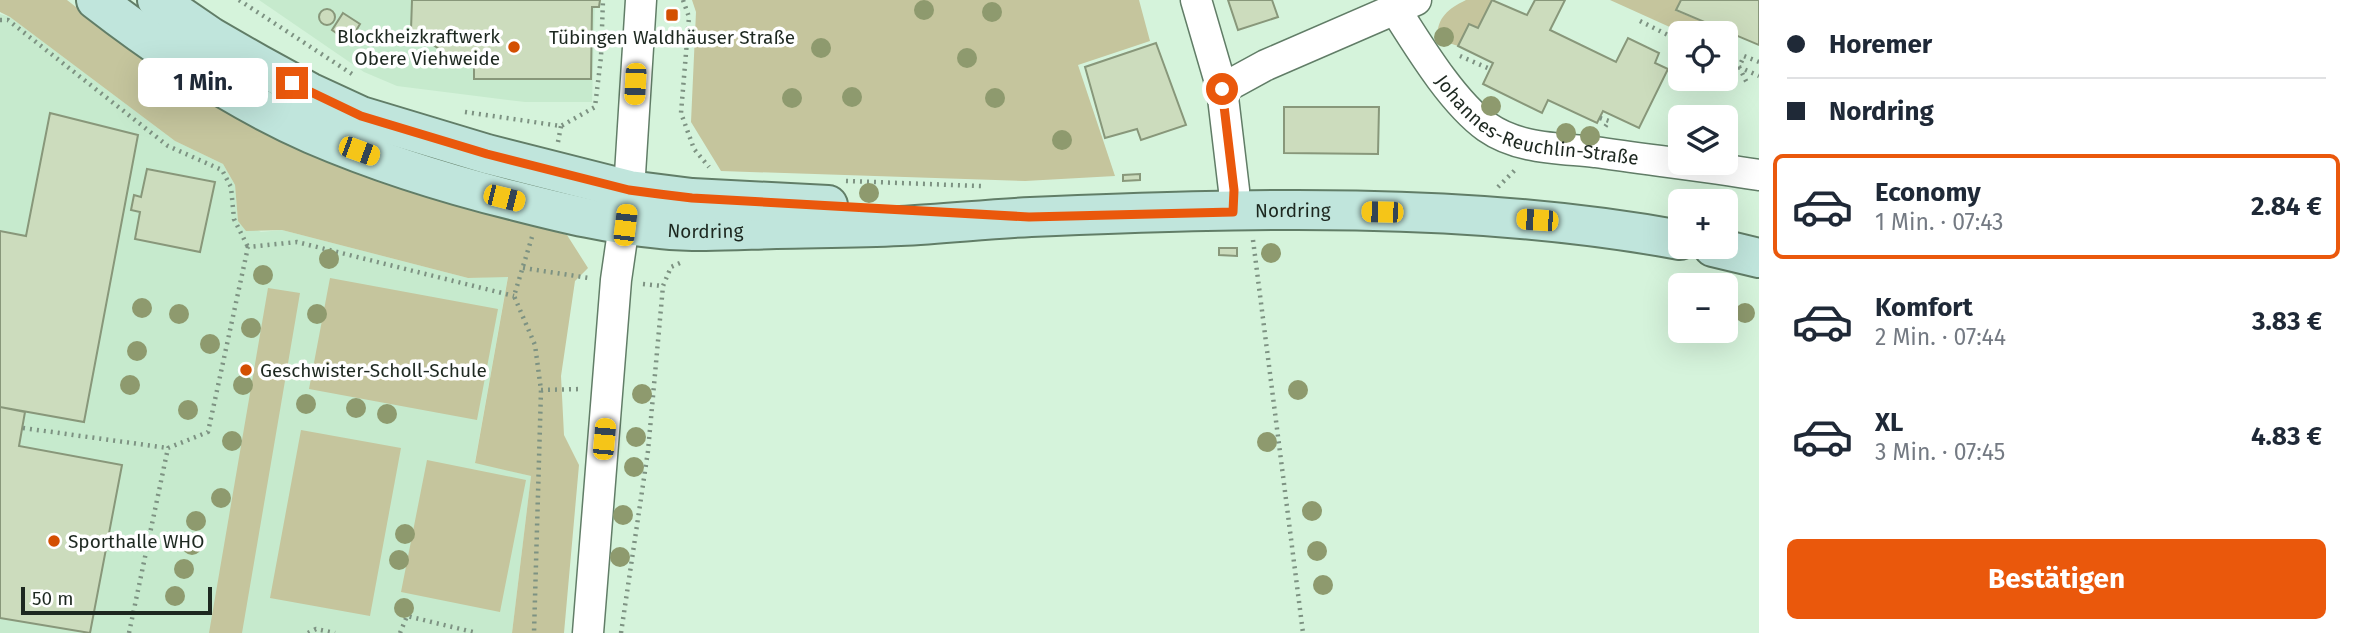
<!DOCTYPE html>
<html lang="de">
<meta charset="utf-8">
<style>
:root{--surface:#fff;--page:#f2f2f3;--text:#1f2937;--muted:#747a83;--line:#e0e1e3;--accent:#ea580c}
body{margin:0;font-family:"Fira Sans",sans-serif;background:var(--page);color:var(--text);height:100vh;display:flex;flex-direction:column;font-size:26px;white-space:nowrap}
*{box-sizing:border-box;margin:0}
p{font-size:23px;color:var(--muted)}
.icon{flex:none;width:38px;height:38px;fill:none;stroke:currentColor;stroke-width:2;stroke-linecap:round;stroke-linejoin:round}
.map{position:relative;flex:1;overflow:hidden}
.details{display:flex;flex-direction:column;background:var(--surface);width:595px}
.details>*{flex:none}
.guide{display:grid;align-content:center;height:154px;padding:0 28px;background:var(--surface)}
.tools{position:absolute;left:1668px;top:21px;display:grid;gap:14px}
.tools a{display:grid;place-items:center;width:70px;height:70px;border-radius:10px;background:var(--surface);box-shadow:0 7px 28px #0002;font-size:35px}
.scale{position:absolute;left:21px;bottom:18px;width:191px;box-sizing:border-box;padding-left:7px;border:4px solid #1d2820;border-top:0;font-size:19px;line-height:24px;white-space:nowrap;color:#1d2820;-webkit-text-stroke:5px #fff;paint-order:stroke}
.end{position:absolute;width:32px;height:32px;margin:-16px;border:9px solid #ea580c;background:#fff;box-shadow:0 0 0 4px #fff}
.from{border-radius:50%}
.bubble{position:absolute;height:49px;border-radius:10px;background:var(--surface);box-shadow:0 7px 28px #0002;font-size:23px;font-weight:700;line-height:49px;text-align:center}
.car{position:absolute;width:21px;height:42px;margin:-21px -10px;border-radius:9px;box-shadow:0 0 5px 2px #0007;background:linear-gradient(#f5c518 24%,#345 0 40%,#f5c518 0 76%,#345 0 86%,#f5c518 0)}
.guide b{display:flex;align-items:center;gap:24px;height:66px;font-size:26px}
.guide b+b{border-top:2px solid var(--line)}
.guide i{width:18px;height:18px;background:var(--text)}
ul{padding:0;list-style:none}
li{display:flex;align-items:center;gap:21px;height:105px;margin:0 14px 10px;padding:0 14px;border:4px solid transparent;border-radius:10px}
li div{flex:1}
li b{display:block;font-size:26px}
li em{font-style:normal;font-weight:700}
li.current{border-color:var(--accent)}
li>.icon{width:63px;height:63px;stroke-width:1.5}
.cta{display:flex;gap:14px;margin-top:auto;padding:14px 28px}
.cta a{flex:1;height:80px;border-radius:10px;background:var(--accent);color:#fff;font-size:28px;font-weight:700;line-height:80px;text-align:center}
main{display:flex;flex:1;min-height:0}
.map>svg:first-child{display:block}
.built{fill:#c6eacd}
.green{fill:#c5c59d}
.building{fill:#ccdcbd;stroke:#88977a;stroke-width:2}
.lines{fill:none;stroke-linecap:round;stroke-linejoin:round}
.street-casing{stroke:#617d67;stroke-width:33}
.secondary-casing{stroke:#617d67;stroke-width:42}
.path{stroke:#7d9282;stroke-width:4.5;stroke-dasharray:2 5;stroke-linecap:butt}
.street{stroke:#fff;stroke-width:30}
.secondary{stroke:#c0e5dc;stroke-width:38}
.tree{fill:#8e9a6e}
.route{stroke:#ea580c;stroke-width:9}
.poi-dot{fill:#d34f02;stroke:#fff;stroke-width:2.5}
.labels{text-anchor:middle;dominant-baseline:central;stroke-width:7;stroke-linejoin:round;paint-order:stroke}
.poi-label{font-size:19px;fill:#1d2820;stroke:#fff;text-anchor:start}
.street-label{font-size:19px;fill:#1d2820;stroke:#fff}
</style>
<main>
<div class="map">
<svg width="1759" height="633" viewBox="0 0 1759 633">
<rect width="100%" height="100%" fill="#d5f3db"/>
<path class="built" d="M259,0H595L592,102H525L397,86L364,72Z
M0,14L10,17L175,141L223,164L235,185L238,220L261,232L282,230L468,278L508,276L475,462L531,476L512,633H0Z"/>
<path class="green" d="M0,0H67L122,43L306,148L385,183L567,235L588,268L575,281L561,376L564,435L579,465L564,633H512L531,476L475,463L508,277L468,278L282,230L246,231L238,221L235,185L223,164L175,141L10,17L0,12Z
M692,0H1139L1150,41L1078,65L1115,176L1025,181L721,171L691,122L696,12Z
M1466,0H1492L1478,28L1469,24L1458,46L1437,39C1437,17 1448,9 1466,0Z
M1610,0H1681L1676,11L1711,25L1707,33H1683Z
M330,278L498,309L477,420L309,389Z
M268,288L300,293L242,633H209Z
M301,430L401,448L370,616L270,598Z
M427,460L526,480L500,612L401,592Z"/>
<path class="building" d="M412,0H600L599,7H592L591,79H474V65H463L411,30Z
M1228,0H1272L1278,17L1238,30Z
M1492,0L1527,15L1535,0H1565L1550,30L1616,62L1628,38L1659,53L1655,63L1668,69L1639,128L1603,111L1597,123L1548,100L1542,113L1483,84L1493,63L1458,46L1469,24L1478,28Z
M1681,0H1759V45L1676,10Z
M319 17a8 8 0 1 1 16 0a8 8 0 1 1-16 0Z
M343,13L360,24L349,42L332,30Z
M1156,43L1186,125L1141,140L1137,129L1105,138L1085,67Z
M1284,107H1379L1378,154L1284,153Z
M50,113L138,135L84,422L0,407V231L26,236Z
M147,169L215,182L200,252L135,239L140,212L131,210L134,195L141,197Z
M1140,174V180L1123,181V175Z
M1219,248H1237V256L1219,255Z
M0,407L25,412L19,446L122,465L90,633L0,618Z"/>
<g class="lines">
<defs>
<g id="street">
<path d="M1196,0L1222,89L1234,190L1233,212"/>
<path id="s1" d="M1395,9C1418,45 1452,102 1487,127C1518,149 1559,148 1595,152C1650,160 1704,166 1759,175"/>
<path d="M1222,89L1266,65L1416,0"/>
<path d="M588,633L616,280L629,190L641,0"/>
</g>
<g id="secondary">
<path id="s2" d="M96,0C163,52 235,100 312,134C377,162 447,184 516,201C563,213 612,225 661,229C699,233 738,230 776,229C817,228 859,228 900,226C944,224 987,219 1031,217C1245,208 1468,201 1680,240"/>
<path d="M157,0L211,37L258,64L309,92L361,116L487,154L629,190L692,198L828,205"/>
<path d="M1713,247L1759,258"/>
</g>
</defs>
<use href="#street" class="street-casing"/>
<use href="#secondary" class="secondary-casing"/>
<path class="path" d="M239,0L355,76
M683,0L689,17L681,113L694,149L709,167
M0,20H8L168,146L222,170L231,187L234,219L248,247
M1640,21L1680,41
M1700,31L1705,33
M1460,56L1490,69
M1726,62L1739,67L1747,83
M1759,62L1744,56L1739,67L1759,76
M465,112L561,126L595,107L601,57L603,0
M1600,118L1609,121L1605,127
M558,142L561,126
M846,181L981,186
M1498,187L1517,168
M532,237L514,296L535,345L541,390L534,633
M1253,240L1303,633
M523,268L589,278
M643,284L663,286
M541,390L582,389
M23,428L168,448
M129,633L168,448L208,432L248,247L297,242L514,296
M308,633L316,629L335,633
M400,633L407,616L477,633
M621,633L648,451L663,286L671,267L680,263"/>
<use href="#street" class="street"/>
<use href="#secondary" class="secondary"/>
</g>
<g class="tree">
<circle cx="924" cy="10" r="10"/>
<circle cx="992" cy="12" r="10"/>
<circle cx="1444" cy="37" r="10"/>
<circle cx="821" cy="48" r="10"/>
<circle cx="967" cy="58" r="10"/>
<circle cx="852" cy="97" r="10"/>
<circle cx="792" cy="98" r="10"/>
<circle cx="995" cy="98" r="10"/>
<circle cx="1491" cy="106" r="10"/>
<circle cx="1566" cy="133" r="10"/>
<circle cx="1590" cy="136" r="10"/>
<circle cx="1062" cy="140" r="10"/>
<circle cx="869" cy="193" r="10"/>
<circle cx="1271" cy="253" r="10"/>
<circle cx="329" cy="259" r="10"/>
<circle cx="263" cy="275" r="10"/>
<circle cx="142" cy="308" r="10"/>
<circle cx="1745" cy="313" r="10"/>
<circle cx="179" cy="314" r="10"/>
<circle cx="317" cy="314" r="10"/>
<circle cx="251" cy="328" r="10"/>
<circle cx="210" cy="344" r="10"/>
<circle cx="137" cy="351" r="10"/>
<circle cx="130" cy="385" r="10"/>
<circle cx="243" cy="385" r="10"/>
<circle cx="1298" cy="390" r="10"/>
<circle cx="642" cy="394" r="10"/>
<circle cx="306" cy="404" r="10"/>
<circle cx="356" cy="408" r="10"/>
<circle cx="188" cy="410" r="10"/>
<circle cx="387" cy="414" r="10"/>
<circle cx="636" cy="437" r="10"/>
<circle cx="232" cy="441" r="10"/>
<circle cx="1267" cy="442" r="10"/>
<circle cx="634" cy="467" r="10"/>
<circle cx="221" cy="498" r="10"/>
<circle cx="1312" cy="511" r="10"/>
<circle cx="623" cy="515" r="10"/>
<circle cx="196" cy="521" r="10"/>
<circle cx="405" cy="534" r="10"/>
<circle cx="192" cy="545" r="10"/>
<circle cx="1317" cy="551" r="10"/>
<circle cx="620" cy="557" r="10"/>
<circle cx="399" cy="560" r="10"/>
<circle cx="184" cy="569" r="10"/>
<circle cx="1323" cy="585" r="10"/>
<circle cx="175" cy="596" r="10"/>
<circle cx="404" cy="608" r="10"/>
</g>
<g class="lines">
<path class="route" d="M292,83L361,116L487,154L629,190L659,194L692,198L1029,217L1233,212L1234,190L1222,89"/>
</g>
<g class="poi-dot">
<rect x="665" y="8" width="14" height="14" rx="3.5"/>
<circle cx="514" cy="47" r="7"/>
<circle cx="246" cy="370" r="7"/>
<circle cx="54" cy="541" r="7"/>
</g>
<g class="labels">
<g class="poi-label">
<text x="500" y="36" text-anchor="end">Blockheizkraftwerk<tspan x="500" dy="22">Obere Viehweide</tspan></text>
<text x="672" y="37" text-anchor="middle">Tübingen Waldhäuser Straße</text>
<text x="260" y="370">Geschwister-Scholl-Schule</text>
<text x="68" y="541">Sporthalle WHO</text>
</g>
<g class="street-label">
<text stroke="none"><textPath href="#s1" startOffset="194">Johannes-Reuchlin-Straße</textPath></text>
<text stroke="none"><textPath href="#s2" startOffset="1250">Nordring</textPath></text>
<text stroke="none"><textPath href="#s2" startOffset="662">Nordring</textPath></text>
</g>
</g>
</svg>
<div class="tools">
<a><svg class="icon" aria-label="locate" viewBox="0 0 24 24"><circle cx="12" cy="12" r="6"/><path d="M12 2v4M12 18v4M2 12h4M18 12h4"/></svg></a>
<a><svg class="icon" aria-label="layers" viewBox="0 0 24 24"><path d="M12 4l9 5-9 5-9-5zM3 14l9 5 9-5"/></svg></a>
<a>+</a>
<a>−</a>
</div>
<div class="scale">50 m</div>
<i class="end from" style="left:1222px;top:89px"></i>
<i class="end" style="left:292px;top:83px"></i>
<div class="bubble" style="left:138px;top:58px;width:130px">1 Min.</div>
<i class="car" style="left:635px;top:84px;rotate:183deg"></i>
<i class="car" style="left:359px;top:151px;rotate:110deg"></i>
<i class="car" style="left:504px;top:198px;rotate:104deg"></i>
<i class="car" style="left:1382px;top:212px;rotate:271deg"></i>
<i class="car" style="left:1537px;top:220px;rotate:274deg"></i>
<i class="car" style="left:625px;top:225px;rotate:7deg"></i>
<i class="car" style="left:604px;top:439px;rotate:5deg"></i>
</div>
<section class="details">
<div class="guide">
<b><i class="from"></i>Horemer</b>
<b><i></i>Nordring</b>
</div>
<ul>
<li class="current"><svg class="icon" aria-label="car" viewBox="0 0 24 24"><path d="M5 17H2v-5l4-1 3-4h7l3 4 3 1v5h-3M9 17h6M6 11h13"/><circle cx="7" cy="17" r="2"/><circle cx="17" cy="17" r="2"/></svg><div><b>Economy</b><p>1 Min. · 07:43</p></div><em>2.84 €</em></li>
<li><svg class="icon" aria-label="car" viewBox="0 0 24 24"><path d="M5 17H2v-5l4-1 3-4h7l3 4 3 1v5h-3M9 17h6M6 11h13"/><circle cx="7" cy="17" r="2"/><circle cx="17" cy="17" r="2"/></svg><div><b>Komfort</b><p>2 Min. · 07:44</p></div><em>3.83 €</em></li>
<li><svg class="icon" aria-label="car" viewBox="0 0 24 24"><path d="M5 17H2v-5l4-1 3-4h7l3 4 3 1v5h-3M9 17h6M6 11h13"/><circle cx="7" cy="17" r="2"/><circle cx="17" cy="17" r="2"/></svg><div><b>XL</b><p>3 Min. · 07:45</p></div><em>4.83 €</em></li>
</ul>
<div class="cta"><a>Bestätigen</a></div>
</section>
</main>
